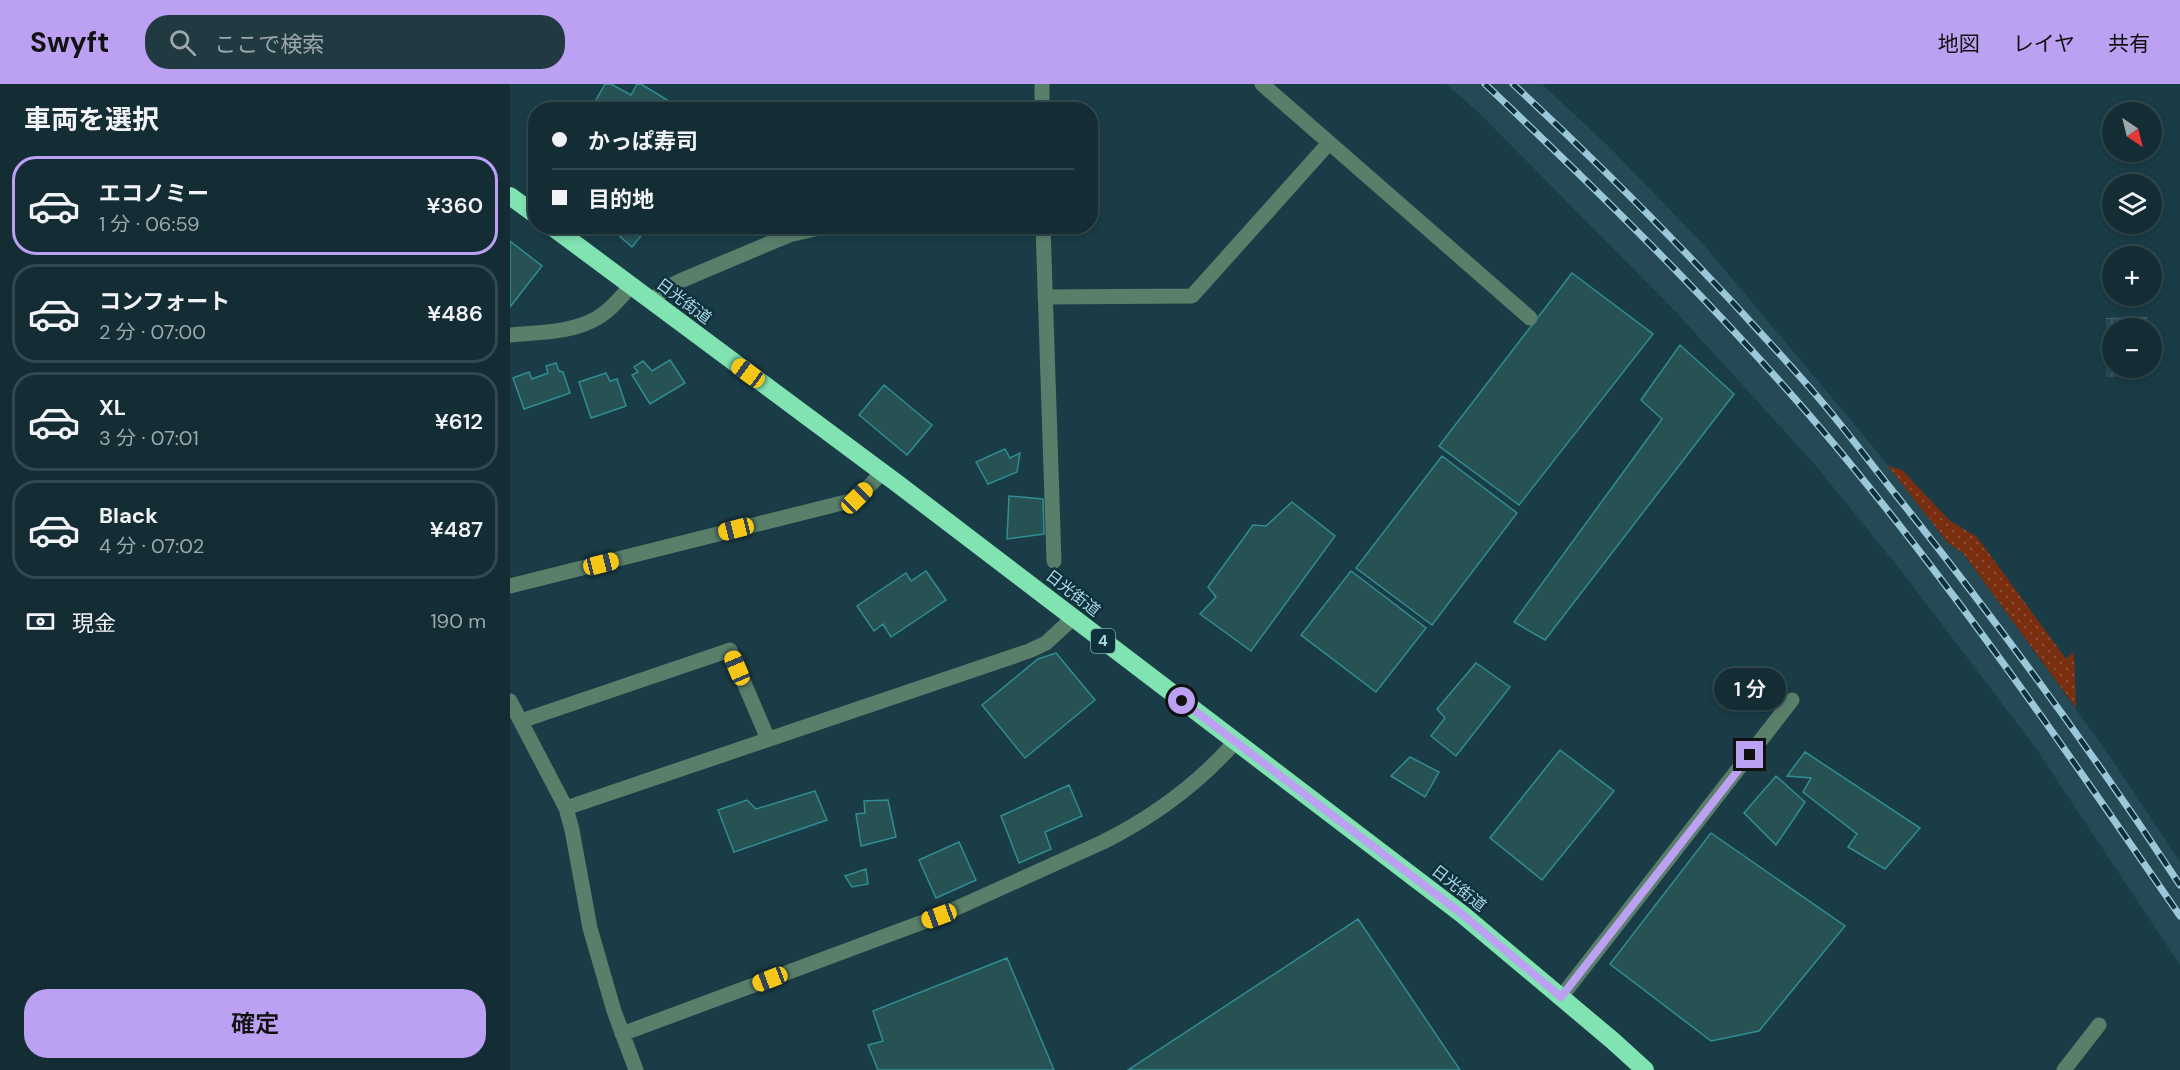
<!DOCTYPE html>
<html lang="ja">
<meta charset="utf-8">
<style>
:root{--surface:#142d34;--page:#213940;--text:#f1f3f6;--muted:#9da8ac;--line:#33494f;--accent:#bca0f2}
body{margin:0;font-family:"DM Sans","Noto Sans JP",sans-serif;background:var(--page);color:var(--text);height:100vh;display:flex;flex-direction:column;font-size:22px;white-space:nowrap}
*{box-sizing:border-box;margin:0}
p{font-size:20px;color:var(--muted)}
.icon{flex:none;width:33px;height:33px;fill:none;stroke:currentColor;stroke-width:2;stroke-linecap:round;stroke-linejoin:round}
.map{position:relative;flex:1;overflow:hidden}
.drawer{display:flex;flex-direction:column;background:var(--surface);width:510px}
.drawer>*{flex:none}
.banner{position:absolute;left:18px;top:18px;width:570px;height:132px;border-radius:24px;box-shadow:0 3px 9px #0003,0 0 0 2px var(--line);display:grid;align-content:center;height:132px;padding:0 24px;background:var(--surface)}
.needle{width:39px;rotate:145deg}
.controls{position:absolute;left:1592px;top:18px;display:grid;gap:12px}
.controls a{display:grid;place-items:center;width:60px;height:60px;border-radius:50%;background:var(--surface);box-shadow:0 3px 9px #0003,0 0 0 2px var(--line);font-size:30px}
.end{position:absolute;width:27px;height:27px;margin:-14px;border:8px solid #bca0f2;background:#111;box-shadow:0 0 0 3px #111}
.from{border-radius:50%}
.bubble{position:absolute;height:42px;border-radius:21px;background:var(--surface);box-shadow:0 3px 9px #0003,0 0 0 2px var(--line);font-size:20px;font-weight:600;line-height:42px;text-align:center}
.car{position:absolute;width:18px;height:36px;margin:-18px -9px;border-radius:8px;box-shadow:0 0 4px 2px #0007;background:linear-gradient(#f5c518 24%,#345 0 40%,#f5c518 0 76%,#345 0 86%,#f5c518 0)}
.banner b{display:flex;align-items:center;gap:21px;height:57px;font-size:22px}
.banner b+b{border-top:2px solid var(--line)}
.banner i{width:15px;height:15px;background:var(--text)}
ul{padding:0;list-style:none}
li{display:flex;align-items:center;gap:18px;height:99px;margin:0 12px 9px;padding:0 12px;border:3px solid var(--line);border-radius:24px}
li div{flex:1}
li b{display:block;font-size:22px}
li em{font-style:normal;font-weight:600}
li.active{border-color:var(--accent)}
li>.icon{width:54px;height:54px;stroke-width:1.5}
h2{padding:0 24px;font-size:27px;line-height:72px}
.pay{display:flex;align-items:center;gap:15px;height:66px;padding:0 24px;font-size:22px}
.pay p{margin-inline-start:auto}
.button{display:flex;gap:12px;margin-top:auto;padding:12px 24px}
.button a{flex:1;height:69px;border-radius:24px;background:var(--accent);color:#111;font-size:24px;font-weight:600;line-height:69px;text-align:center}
header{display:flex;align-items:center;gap:36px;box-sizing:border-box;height:84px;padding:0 30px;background:var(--accent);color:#111}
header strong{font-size:28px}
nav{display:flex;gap:33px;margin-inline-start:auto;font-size:21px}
.search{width:420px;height:54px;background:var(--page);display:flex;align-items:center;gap:15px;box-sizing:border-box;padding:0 21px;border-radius:24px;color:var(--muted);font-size:22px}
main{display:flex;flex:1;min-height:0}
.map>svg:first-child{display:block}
.built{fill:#254a56}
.industrial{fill:url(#industrial-grid)}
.grass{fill:url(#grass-dots)}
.building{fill:#275254;stroke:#308d93;stroke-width:1.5}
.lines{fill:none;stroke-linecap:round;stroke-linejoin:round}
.minor{stroke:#597f6b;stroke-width:15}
.highway{stroke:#80e3b1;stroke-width:18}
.rail-casing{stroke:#9bc8d8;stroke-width:7}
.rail{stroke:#0f313b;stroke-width:4.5;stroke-dasharray:14;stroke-linecap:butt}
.route{stroke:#bca0f2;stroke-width:8}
.labels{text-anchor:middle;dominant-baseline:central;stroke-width:5;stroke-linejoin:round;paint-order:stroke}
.shield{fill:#0f313b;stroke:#7ca7b6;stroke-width:1.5}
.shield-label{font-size:15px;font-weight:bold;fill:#abdaea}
.street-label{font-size:16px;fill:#abdaea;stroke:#0f313b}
</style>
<header>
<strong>Swyft</strong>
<div class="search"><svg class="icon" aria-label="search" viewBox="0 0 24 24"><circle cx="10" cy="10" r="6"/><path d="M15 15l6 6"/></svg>ここで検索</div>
<nav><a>地図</a><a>レイヤ</a><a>共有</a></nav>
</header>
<main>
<section class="drawer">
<h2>車両を選択</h2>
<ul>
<li class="active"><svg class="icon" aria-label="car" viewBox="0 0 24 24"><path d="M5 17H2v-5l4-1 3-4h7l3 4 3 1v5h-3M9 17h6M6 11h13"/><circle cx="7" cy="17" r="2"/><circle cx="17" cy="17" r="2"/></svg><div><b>エコノミー</b><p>1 分 · 06:59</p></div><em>¥360</em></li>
<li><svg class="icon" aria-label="car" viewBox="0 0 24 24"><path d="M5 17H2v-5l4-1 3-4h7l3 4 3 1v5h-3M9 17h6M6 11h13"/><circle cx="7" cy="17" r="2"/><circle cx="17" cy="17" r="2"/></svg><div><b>コンフォート</b><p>2 分 · 07:00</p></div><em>¥486</em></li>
<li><svg class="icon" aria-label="car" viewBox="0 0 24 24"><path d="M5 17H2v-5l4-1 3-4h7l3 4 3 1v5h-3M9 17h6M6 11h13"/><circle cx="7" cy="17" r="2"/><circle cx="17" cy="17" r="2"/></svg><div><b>XL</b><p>3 分 · 07:01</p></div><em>¥612</em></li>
<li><svg class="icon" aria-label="car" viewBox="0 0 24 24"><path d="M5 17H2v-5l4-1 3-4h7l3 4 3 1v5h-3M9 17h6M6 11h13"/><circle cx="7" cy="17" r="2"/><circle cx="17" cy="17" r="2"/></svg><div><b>Black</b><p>4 分 · 07:02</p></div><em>¥487</em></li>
</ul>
<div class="pay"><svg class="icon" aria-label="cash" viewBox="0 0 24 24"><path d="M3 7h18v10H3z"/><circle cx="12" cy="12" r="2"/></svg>現金<p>190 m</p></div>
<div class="button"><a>確定</a></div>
</section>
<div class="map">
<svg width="1670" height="986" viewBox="0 0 1670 986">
<defs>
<pattern id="industrial-grid" width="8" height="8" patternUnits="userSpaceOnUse" patternTransform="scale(1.5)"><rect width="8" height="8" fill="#254a56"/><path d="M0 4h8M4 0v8" fill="none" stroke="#42646e"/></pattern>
<pattern id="grass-dots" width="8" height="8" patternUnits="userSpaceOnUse" patternTransform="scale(1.5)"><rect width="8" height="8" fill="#7a2e10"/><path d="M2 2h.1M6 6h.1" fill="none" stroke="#8a4c33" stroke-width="1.8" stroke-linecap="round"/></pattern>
</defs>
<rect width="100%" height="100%" fill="#1a3c46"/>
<path class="built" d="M936,0H1032L1098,62L1194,161L1364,364L1438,459L1453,469L1594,664L1670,778V881L1525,663L1396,493L1307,383L1167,229L970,30Z"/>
<path class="industrial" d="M1637,233L1638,244H1602V284H1638V292L1596,293V234Z"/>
<path class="grass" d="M1378,382L1392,386L1439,436L1467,453L1556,575L1564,568L1566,624L1453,469L1438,459Z"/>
<path class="building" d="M95,0H101L121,11L127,0H131L164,20L160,26H86L82,23Z
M98,142H139L122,163Z
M0,157L32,182L0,223Z
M1062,189L1143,250L1009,421L929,362Z
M1170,261L1224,310L1035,556L1004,538L1152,335L1131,316Z
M160,276L175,299L140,320L122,291L128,288L124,283L133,277L142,287Z
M46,279L49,287L53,288L60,309L14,325L3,294L19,288L22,295L38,289L36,282Z
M96,289L100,297L107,295L116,322L81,334L69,298Z
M374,301L422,341L397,371L349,331Z
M495,365L500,374L510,369L507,388L478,400L466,378Z
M932,372L1007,429L922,541L846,484Z
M499,412L533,415L534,450L497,455Z
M782,418L825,452L741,567L690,530L706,513L698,503L743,441L756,442Z
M416,487L436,516L381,553L373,540L364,547L347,522L396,489L401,497Z
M841,487L916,544L866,608L791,551Z
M546,569L585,616L515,674L472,621L528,575Z
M966,579L1000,603L946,672L921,652L935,634L927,625Z
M1050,666L1104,707L1032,796L980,754Z
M1295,668L1410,744L1375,785L1338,763L1347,750L1293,708L1301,694L1277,692Z
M900,673L929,688L915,713L881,692Z
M1266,692L1295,718L1266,761L1234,729Z
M559,701L572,732L535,748L541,765L509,779L491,732Z
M305,707L317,736L224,768L208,726L237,716L246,725Z
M378,716L386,753L351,762L346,730L355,729L354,717Z
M1201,749L1335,842L1249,947L1201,957L1100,880Z
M449,758L466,796L426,814L409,776Z
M356,785L358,800L342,803L335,792Z
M848,835L950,986H618Z
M497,874L544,986H368L358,961L373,957L363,927Z"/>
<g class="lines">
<path class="minor" d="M532,0V26
M752,0L1020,234
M533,142L544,477
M535,213L682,212L819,59
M142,218L155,204L170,197L279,151L318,142
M0,251C28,248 62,249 87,234C100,227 111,213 121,202
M0,502L340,417L347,414L373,388
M0,617L56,724L62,746L80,844L104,927L126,986
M11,637L220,566L258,655
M56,724L519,567L536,559L563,534
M1051,913L1282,616
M112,950L429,832L593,758C643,733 688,700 725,658
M1554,986L1589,941"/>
<path class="highway" d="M0,112L26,131
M41,142L388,400L952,830L1102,956L1135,986"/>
<defs>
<path id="rail" d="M975,0C1103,121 1230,245 1342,382C1459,525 1565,679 1670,832
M1003,0C1107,96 1207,198 1300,304C1330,338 1357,375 1386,411C1486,536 1581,666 1670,801"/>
</defs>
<use href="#rail" class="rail-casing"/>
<use href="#rail" class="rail"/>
</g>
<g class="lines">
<path class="route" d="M672,617L952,830L1051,913L1240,671"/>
</g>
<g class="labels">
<rect class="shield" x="581" y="545" width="24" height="24" rx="4.5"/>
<g class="shield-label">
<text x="593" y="557">4</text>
</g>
<g class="street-label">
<text transform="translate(174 217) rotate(37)">日光街道</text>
<text transform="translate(563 509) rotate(38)">日光街道</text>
<text transform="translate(949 804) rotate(38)">日光街道</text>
</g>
</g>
</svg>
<div class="controls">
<a><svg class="needle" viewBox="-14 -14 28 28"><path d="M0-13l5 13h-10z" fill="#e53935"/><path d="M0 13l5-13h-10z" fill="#9da8ac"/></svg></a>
<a><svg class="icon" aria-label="layers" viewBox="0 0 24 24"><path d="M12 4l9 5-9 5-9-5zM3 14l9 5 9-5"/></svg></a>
<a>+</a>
<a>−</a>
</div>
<i class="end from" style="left:672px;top:617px"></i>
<i class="end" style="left:1240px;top:671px"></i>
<div class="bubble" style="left:1204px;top:584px;width:72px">1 分</div>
<i class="car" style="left:238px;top:289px;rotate:306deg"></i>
<i class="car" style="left:347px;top:414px;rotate:45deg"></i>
<i class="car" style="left:226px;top:445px;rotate:256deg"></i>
<i class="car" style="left:91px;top:480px;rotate:76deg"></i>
<i class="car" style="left:227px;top:584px;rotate:337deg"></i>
<i class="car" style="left:429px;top:832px;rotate:250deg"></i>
<i class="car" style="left:260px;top:895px;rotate:249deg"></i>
<div class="banner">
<b><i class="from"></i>かっぱ寿司</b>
<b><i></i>目的地</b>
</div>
</div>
</main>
